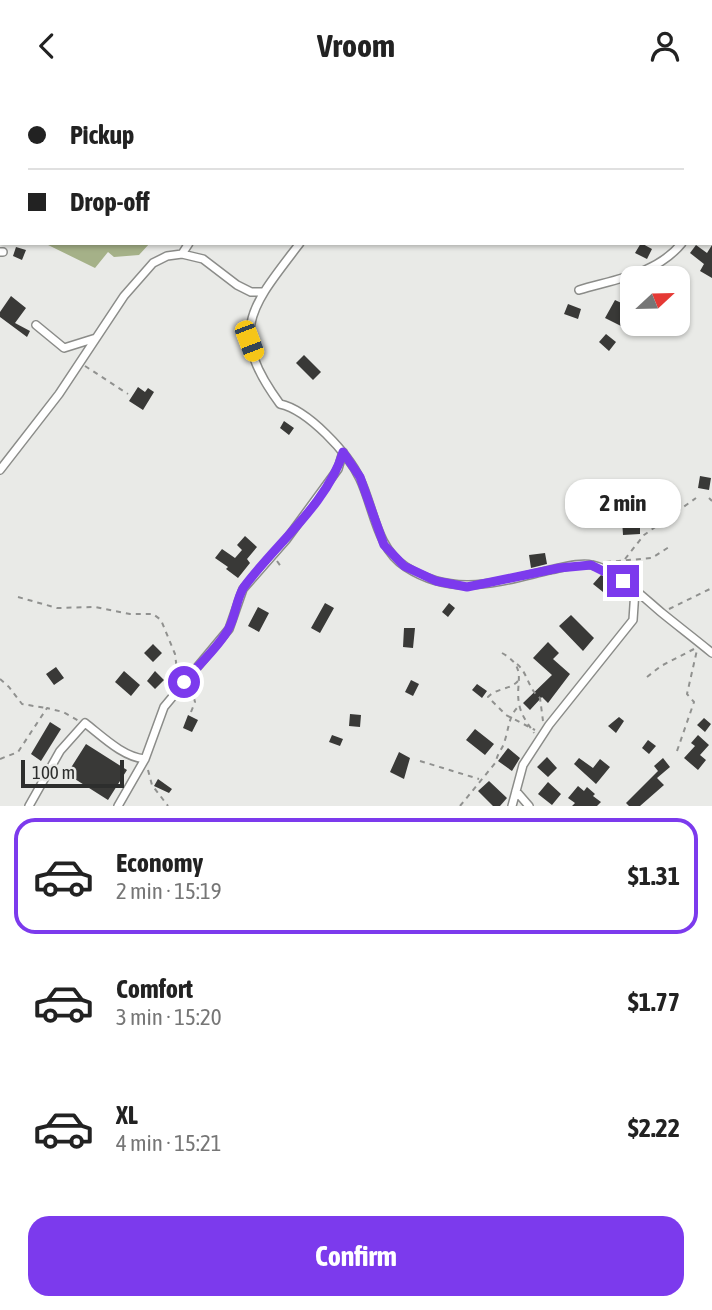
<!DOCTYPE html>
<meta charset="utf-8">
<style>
:root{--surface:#fff;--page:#f2f2f2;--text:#222;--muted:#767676;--line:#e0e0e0;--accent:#7c3aed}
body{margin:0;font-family:"Asap Condensed",sans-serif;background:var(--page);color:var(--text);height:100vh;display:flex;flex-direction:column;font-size:26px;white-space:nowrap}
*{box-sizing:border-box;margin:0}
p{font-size:23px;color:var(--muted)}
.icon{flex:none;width:38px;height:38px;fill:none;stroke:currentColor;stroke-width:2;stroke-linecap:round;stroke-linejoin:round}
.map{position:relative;height:715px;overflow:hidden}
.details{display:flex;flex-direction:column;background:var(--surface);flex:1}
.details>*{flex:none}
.banner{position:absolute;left:0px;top:0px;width:712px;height:154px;box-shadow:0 2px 5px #0004;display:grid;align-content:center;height:154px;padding:0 28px;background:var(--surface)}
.needle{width:46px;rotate:68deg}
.controls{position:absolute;left:620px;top:175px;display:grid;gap:14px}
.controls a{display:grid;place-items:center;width:70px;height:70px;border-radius:14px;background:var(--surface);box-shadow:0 2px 5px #0004;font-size:35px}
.scale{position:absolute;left:21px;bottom:18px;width:103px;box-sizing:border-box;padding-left:7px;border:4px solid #2d2e2d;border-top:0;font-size:19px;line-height:24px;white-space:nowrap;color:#2d2e2d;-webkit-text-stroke:5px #e9eae7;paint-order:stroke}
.end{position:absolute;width:32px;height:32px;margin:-16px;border:9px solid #7c3aed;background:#fff;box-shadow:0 0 0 4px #fff}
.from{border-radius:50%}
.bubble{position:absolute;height:49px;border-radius:21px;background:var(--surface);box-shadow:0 2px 5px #0004;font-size:23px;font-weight:700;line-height:49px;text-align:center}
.car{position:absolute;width:21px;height:42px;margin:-21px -10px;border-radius:9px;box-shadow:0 0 5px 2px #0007;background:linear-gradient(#f5c518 24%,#345 0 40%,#f5c518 0 76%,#345 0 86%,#f5c518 0)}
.banner b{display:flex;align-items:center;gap:24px;height:66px;font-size:26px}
.banner b+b{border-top:2px solid var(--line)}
.banner i{width:18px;height:18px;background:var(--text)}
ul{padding:12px 0 0;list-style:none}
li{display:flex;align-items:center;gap:21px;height:116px;margin:0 14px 10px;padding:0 14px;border:4px solid transparent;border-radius:21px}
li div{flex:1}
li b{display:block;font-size:26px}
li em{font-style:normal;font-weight:700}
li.on{border-color:var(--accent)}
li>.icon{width:63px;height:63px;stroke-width:1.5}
.action{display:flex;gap:14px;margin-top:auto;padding:14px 28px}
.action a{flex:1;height:80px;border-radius:21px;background:var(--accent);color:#fff;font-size:28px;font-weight:700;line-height:80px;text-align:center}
header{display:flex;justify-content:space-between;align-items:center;height:91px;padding:0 28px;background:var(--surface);font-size:32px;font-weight:700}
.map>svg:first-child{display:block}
.forest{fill:#a5b188}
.building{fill:#393937}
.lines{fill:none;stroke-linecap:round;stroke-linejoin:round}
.minor-casing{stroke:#8b8c89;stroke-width:10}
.path{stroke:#90918f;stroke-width:2;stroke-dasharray:5 5;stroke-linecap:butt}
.minor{stroke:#fff;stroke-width:7}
.route{stroke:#7c3aed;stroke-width:9}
</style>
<header><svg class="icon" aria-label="back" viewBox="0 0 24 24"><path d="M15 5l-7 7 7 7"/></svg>Vroom<svg class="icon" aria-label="person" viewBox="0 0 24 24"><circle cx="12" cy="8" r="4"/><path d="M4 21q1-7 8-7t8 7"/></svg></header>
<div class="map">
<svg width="712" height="715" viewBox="0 0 712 715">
<rect width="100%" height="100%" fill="#e9eae7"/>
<path class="forest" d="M44,152H150L139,164L114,166L108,161L95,177Z"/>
<path class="building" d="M641,152L652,158L647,168L635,162Z
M696,154L707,162L712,154V187L700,180L704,173L690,162Z
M16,156L26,159L22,169L13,165Z
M11,205L26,217L15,232L30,240L27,246L0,226V221Z
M615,209L630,216L621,235L605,227Z
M568,213L581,218L578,228L564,223Z
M645,233H663L657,245L643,238Z
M606,243L616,251L609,260L599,251Z
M304,264L321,281L313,289L296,272Z
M138,296L145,301L148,297L154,301L143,319L129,310Z
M284,330L294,337L289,344L280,337Z
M700,385L711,387L709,399L698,397Z
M640,427V443L623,444L622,428Z
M245,445L257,456L247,468L250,472L238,487L226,478L228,476L215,467L222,458L235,467L242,459L237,454Z
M545,462L547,473L531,477L529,464Z
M601,484L612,490L603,501L593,493Z
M325,512L334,517L320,542L311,537Z
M449,512L455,517L448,526L442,521Z
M258,516L269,522L259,541L248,535Z
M571,524L594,547L583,560L559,535Z
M404,537H415L413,557L403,556Z
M548,551L559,562L553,568L570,583L548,612L542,606L530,619L523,612L552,584L533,567Z
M153,553L162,562L153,571L144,562Z
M56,576L64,587L54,594L46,583Z
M124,580L140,594L131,605L115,591Z
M155,580L164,589L155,598L147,590Z
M411,589L419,593L413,605L405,601Z
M477,593L487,600L482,607L472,599Z
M350,623L361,624L360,636L349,635Z
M188,624L198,629L192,641L183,637Z
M619,626L624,630L616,642L608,635Z
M704,627L711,633L705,641L697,634Z
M50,631L61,638L41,670L31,663Z
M475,638L494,653L485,664L466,649Z
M332,644L343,648L340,655L329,651Z
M698,644L709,654L700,664L706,669L698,679L684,667L695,655L691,652Z
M648,649L656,655L649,663L642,657Z
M86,653L127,679L108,709L67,683Z
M508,657L520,667L512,680L498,670Z
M399,661L410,667L404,688L390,681Z
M547,666L557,677L548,686L537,676Z
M579,667L593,677L600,668L610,676L596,693L574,673Z
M663,667L670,676L657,687L664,694L640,715H629L626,712L658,680L654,675Z
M158,688L172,698L169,702L154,695Z
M489,690L507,707L500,715H493L478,700Z
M548,691L561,703L552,714L538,703Z
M578,695L584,700L587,696L595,703L593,705L601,711L597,715H572L575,712L568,707Z"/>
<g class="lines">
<defs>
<path id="minor" d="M159,0L161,2
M610,0L612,2
M17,2L19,0
M37,2L44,0
M414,2L415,0
M710,83L712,84
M300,152C252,215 226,240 280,313C308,319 348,362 360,388C374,417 376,457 406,476C454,507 498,491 550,479C561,477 580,471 592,474C616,479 643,506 662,522C678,535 695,548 712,562
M0,161H3
M182,163L189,152
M649,187L653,177
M579,199C616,188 657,183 682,152
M36,234L64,257L96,247
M0,379L59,303L124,205L153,172L167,165L182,163L203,168L237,194L251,201H263
M516,700L529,715
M29,715L60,660L85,632C103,646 123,666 145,668
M118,715L145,668L164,616L229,538L243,498L286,449L338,378L343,361
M512,715L523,674L549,634L633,529L635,499"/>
</defs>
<use href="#minor" class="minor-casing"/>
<path class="path" d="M85,275L128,303
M709,407L712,410
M625,468L644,444L696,407
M277,470L282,477
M606,471L652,467L669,456
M18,506L57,517L95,516L130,523H153L161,529L175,563L178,587
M669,518L712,497
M502,562C530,578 513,592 520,617C523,627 529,634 534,642
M517,573C528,582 528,598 540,607L543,630
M647,586L661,575L694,558
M0,588L9,596L22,613L46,617
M518,590C510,599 496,597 488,606L506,624L535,639
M191,621L195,611L191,595
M677,660L694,611L687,603L697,559
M0,668L18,661L47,617L63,621L79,630
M420,670L479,688
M148,679L152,694L168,715
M460,715L496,671C497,662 503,658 505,649C509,636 509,624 519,615"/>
<use href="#minor" class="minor"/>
</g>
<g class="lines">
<path class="route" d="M184,591C197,575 220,555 229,537C236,524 236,508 244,496C274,455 329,411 343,361L360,386L384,454L404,475L436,490L467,496L559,477L591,474L623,490"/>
</g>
</svg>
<div class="controls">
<a><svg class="needle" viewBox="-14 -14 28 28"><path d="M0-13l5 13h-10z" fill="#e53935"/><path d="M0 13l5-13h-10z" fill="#767676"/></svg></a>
</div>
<div class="scale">100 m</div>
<i class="end from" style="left:184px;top:591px"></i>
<i class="end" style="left:623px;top:490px"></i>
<div class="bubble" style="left:565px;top:388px;width:116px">2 min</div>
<i class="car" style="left:249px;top:250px;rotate:159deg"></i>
<div class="banner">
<b><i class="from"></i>Pickup</b>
<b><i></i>Drop-off</b>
</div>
</div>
<section class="details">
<ul>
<li class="on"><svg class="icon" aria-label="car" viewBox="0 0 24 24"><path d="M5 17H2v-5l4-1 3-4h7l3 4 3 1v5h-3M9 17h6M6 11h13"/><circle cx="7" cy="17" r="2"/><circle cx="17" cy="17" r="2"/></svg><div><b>Economy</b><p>2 min · 15:19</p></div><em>$1.31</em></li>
<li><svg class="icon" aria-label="car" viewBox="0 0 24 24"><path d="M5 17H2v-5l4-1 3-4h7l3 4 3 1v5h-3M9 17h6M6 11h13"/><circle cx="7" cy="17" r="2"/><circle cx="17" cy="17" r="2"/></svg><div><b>Comfort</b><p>3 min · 15:20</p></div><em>$1.77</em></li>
<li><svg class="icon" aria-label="car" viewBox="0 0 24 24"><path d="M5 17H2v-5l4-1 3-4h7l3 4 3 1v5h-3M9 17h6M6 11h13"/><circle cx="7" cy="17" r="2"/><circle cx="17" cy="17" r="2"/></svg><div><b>XL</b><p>4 min · 15:21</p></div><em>$2.22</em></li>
</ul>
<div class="action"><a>Confirm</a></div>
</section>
